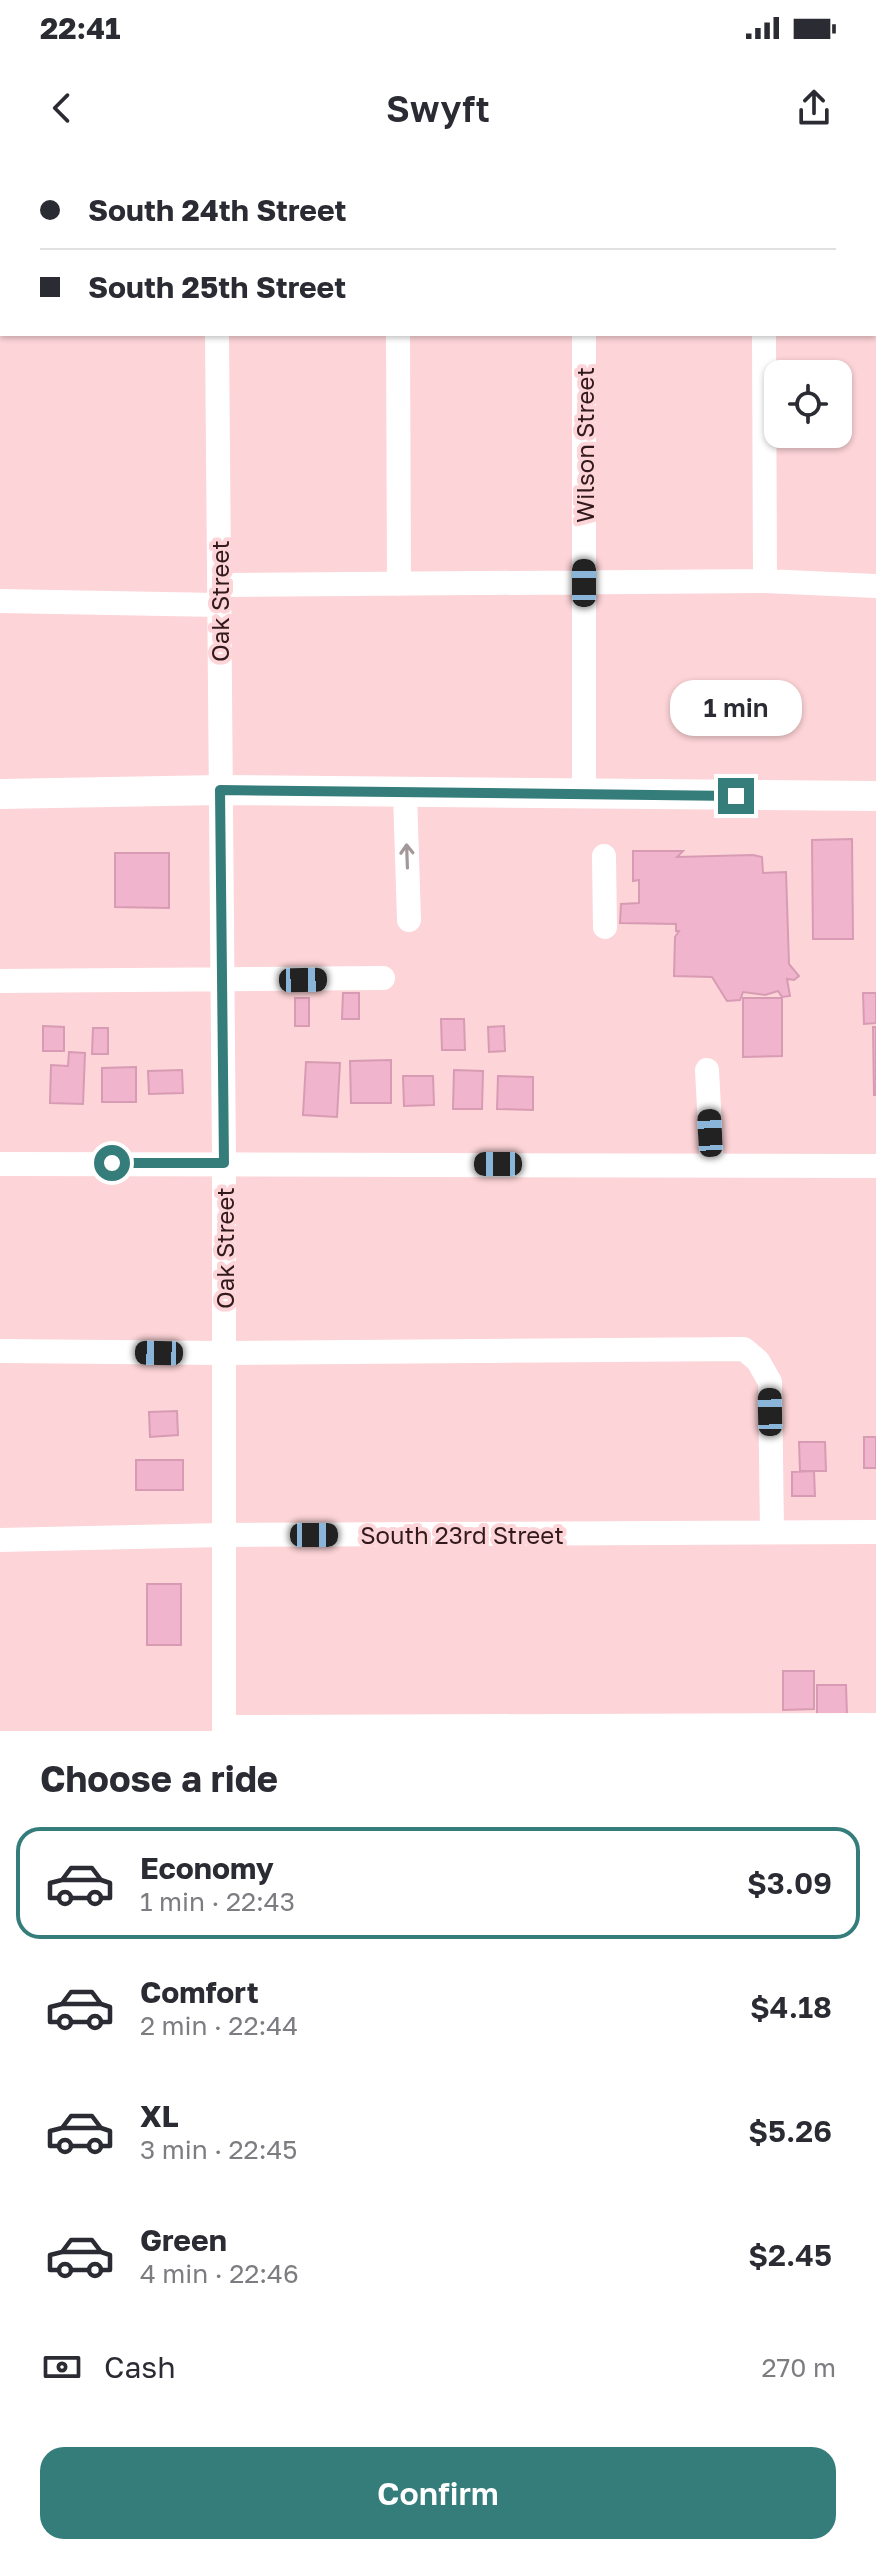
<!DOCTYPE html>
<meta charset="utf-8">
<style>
:root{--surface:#fff;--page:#f2f2f3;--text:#2b2b33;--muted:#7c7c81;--line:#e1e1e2;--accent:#357d7b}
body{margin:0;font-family:"Golos Text",sans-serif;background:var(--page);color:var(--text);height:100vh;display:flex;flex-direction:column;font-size:30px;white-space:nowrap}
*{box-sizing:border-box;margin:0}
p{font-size:26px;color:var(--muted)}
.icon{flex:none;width:44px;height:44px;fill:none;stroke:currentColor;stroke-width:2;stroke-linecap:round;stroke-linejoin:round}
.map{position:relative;height:1571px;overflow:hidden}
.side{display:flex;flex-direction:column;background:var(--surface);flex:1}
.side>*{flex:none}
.top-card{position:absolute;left:0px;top:0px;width:876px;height:176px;box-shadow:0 2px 6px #0004;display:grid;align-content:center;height:176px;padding:0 40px;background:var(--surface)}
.tools{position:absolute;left:764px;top:200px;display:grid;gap:16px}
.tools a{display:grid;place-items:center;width:88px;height:88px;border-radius:16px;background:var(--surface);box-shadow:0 2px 6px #0004;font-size:40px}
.end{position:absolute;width:36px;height:36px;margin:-18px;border:10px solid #357d7b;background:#fff;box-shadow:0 0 0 4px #fff}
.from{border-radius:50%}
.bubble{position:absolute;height:56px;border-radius:24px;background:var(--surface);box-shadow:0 2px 6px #0004;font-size:26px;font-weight:600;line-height:56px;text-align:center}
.car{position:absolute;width:24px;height:48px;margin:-24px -12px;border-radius:10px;box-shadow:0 0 6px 2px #0007;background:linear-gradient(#222 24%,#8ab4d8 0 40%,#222 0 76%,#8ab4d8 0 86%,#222 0)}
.top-card b{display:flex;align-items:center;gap:28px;height:76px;font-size:30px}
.top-card b+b{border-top:2px solid var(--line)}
.top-card i{width:20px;height:20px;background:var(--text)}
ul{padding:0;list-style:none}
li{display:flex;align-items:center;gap:24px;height:112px;margin:0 16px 12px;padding:0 24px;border:4px solid transparent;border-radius:24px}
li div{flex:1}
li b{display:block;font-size:30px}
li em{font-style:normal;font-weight:600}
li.on{border-color:var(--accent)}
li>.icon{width:72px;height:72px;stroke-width:1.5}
h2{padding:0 40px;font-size:36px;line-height:96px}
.pay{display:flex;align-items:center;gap:20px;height:88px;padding:0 40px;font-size:30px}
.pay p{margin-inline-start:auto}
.action{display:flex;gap:16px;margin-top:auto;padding:16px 40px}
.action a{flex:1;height:92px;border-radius:24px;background:var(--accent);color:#fff;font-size:32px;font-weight:600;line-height:92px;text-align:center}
.status{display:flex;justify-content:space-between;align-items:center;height:56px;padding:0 40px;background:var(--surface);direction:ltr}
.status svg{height:22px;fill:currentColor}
header{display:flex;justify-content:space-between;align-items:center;height:104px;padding:0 40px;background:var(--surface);font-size:36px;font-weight:600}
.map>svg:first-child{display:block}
.building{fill:#f1b4cd;stroke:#d79cb4;stroke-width:2}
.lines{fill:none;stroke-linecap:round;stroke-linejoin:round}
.minor{stroke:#fff;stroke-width:24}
.major{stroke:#fff;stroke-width:30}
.oneway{stroke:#a29899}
.route{stroke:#357d7b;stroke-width:10}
.labels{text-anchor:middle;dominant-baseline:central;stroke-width:8;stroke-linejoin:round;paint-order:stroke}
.street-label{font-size:24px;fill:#31191c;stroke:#fdd4d7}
</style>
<div class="status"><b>22:41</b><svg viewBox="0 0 49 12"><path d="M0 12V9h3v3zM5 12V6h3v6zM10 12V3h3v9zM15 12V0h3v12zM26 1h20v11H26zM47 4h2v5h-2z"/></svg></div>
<header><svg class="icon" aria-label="back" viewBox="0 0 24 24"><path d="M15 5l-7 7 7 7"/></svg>Swyft<svg class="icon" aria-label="share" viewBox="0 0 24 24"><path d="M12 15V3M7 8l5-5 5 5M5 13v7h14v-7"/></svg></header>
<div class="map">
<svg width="876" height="1571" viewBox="0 0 876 1571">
<rect width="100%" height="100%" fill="#fdd4d7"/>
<path class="building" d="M852,679L853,779H813L812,680Z
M633,691H683L677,697L753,695L762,697L763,713L786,712L789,804L799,816L794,820L787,819L790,836L782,837L778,831L765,835L743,832L740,840L727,841L712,817L674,816L675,777L679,771H676V764L620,763L621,744L639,743V720L633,721Z
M115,693H169V748L115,747Z
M343,833H359V859H342Z
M863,833H876V863L864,864Z
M295,838H309V866H295Z
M743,838H782V896L743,897Z
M441,859H464L465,890H442Z
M43,866L64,867V891H43Z
M504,866L505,891L489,892L488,867Z
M873,867H876V935H874Z
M93,868H108V894H92Z
M69,892L85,893L83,944L50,943L51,905L68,906Z
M391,900V943H351L350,901Z
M306,902L340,903L337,957L303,955Z
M136,907V942H102V908Z
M182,910L183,933L149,934L148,911Z
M454,910L483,911L482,949H453Z
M403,916H433L434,945L404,946Z
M498,916L533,917V950L497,949Z
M177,1251L178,1275L150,1277L149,1252Z
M864,1277H876V1308H864Z
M799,1282H825L826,1311H800Z
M136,1300H183V1330H136Z
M814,1311L815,1336H792V1312Z
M147,1424H181V1485H147Z
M783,1511H814V1549L783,1550Z
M817,1525H846L847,1556L817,1557Z"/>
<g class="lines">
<path class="minor" d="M216,0V2
M398,0V2
M583,0V2
M762,0V2
M217,174L224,1003V1571
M398,174L399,424
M584,174V635
M764,174L765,421
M219,425L765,421L876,426
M0,441L219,445
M405,633L409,760
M604,696L605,767
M0,821L383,818
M707,910L712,1005
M0,1004L876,1006
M0,1191L223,1193L744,1189L758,1201L770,1222L772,1372
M0,1380L222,1375L876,1372
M224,1567L876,1565"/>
<path class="major" d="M0,634L220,630L876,636"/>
</g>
<defs><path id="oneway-shaft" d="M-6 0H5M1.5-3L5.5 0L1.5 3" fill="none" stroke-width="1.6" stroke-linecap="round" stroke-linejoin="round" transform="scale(2)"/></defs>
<use class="oneway" href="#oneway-shaft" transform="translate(407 696) rotate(-92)"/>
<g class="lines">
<path class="route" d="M112,1003H224L220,630L736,636"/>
</g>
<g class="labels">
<g class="street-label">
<text transform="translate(584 285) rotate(-90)">Wilson Street</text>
<text transform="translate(219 441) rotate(-90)">Oak Street</text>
<text transform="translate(224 1088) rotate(-90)">Oak Street</text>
<text x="462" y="1374">South 23rd Street</text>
</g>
</g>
</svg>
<div class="tools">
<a><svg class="icon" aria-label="locate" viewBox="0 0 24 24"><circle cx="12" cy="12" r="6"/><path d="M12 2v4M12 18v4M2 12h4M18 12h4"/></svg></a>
</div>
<i class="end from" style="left:112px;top:1003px"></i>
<i class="end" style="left:736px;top:636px"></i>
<div class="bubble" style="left:670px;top:520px;width:132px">1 min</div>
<i class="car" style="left:584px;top:423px;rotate:0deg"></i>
<i class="car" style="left:303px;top:820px;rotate:89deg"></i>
<i class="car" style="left:710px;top:973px;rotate:357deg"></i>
<i class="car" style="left:498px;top:1004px;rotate:270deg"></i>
<i class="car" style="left:159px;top:1193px;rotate:271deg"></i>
<i class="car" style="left:770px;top:1252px;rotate:359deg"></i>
<i class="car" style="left:314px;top:1375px;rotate:90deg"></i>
<div class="top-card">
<b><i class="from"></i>South 24th Street</b>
<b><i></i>South 25th Street</b>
</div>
</div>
<section class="side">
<h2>Choose a ride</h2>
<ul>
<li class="on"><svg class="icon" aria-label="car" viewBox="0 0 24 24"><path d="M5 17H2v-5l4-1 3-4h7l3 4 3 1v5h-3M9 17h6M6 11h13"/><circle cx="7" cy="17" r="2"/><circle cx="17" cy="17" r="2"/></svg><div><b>Economy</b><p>1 min · 22:43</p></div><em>$3.09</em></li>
<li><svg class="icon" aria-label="car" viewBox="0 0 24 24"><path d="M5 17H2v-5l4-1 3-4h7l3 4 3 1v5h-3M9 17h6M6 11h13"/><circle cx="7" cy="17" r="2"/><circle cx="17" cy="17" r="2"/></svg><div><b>Comfort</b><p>2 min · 22:44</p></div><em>$4.18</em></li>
<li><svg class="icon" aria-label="car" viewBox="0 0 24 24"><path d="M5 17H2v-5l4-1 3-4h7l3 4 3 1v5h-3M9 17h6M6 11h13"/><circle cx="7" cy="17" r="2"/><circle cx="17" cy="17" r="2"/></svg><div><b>XL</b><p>3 min · 22:45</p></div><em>$5.26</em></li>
<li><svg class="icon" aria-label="car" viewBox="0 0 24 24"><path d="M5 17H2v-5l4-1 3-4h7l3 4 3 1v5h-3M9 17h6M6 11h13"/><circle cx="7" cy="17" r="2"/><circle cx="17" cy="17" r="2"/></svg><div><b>Green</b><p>4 min · 22:46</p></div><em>$2.45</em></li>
</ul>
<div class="pay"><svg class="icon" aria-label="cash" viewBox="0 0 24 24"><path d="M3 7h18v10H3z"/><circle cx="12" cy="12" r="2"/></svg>Cash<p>270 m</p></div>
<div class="action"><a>Confirm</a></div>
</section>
